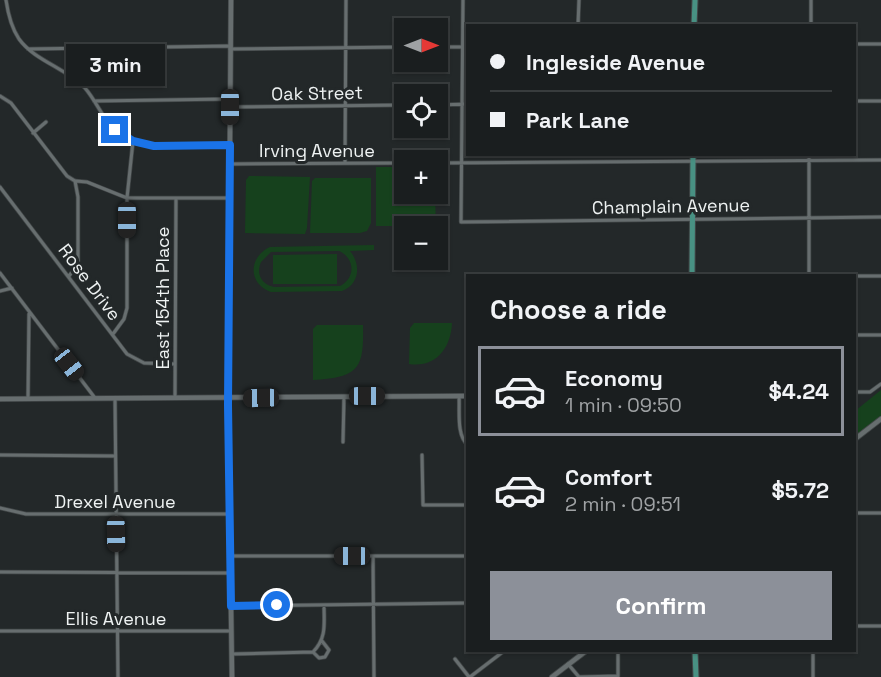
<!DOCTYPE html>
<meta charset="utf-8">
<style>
:root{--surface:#1a1e1f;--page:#272b2c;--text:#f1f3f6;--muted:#9fa2a4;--line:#383c3d;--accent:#8c9099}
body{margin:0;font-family:"Space Grotesk",sans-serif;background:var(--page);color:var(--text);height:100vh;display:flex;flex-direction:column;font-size:22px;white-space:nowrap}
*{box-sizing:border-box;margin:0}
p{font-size:20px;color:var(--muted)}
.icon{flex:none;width:33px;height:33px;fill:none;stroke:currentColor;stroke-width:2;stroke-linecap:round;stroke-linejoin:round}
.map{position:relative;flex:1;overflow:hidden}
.panel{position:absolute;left:466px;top:274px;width:390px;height:378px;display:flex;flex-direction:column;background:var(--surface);border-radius:0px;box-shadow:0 2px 4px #0004,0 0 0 2px var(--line)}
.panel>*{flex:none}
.hud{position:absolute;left:466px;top:24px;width:390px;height:132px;border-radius:0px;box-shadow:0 2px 4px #0004,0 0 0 2px var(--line);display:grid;align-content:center;height:132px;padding:0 24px;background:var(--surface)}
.needle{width:39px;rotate:90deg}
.controls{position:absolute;left:394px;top:18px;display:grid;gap:12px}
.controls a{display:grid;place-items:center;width:54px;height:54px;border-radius:0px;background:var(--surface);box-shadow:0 2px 4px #0004,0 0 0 2px var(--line);font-size:30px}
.end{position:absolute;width:27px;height:27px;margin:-14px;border:8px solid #1a73e8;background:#fff;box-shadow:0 0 0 3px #fff}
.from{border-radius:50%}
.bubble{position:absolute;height:42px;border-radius:0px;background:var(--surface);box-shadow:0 2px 4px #0004,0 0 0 2px var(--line);font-size:20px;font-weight:700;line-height:42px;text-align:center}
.car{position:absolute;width:18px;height:36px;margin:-18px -9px;border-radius:8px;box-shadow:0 0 4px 2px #0007;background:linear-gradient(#222 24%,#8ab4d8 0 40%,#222 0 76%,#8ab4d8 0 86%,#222 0)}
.hud b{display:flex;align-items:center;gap:21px;height:57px;font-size:22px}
.hud b+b{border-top:2px solid var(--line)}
.hud i{width:15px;height:15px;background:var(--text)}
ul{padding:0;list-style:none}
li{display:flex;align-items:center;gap:18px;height:90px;margin:0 12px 9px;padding:0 12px;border:3px solid transparent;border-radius:0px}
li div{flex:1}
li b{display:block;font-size:22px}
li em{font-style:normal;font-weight:700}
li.on{border-color:var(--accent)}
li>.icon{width:54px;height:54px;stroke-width:1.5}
h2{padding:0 24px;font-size:27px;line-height:72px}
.action{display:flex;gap:12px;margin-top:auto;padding:12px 24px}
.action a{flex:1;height:69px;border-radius:0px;background:var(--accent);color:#fff;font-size:24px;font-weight:700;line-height:69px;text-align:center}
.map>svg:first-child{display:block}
.green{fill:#16411d;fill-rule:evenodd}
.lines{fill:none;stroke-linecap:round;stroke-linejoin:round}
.street-casing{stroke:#424748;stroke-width:4.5}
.secondary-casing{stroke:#424748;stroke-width:6}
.primary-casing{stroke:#424748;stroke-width:7}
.street{stroke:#676e6f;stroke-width:3}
.secondary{stroke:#676e6f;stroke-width:4.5}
.primary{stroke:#489183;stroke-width:5}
.route{stroke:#1a73e8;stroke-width:8}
.labels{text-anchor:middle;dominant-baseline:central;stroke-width:6;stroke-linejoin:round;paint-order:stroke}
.street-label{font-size:18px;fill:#eef2f2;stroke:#232829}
</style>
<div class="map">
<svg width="881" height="677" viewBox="0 0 881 677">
<rect width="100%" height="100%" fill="#232829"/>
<path class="green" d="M376,167H405V194H435L436,226H376Z
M249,176L310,177L307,228L305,234L245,233L246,180Z
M315,178H371V223L367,231L360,233H310L312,181Z
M374,245V250L350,251C361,264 360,284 342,291L271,292C248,284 248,257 270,247ZM339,251C355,258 356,278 340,286L274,287C261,284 256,274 261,262L271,252Z
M337,254V284H273V255Z
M414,323H452C451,348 436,368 409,364L410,328Z
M317,325H363C364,369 359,377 313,380V329Z
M881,390V419L855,439V411Z"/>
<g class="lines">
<defs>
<path id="street" d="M6,0C8,14 11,27 19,39C35,61 66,68 85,88C102,108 105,131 134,141C161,151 201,145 230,145
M463,0L461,222L881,217
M578,26L579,0
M811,26V0
M855,44H881
M438,47H468
M28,49L230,46
M230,49L405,47
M0,96L11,103L67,176L75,181L78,197V264L69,276
M94,101L230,99
M855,101H881
M438,105L468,104
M230,107L405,105
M33,133L46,122
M345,163L346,0
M438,163L881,160
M230,164L405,163
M76,181L87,182L127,198H230
M0,187L127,354L144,363L175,364
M0,273L95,398
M809,276V154
M855,276H881
M0,291L12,288
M113,334L124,319L127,308V198L133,141
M855,335H881
M855,392H870L881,384
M459,396C460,410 456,436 468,445
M175,397L176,198
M28,398L29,314
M115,398L118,677
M343,442L344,397
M0,455L115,456
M422,455L423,505H468
M0,508L26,514H230
M855,513H881
M230,556H468
M373,556L374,677
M0,572L231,573
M231,606L468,603
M855,626H881
M0,631H231
M813,651V677
M313,652L319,658L325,657L329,650L322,641
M232,654L313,652C327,638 324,623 324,605
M455,659L469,677
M568,664L579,677L618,676V651
M470,677L504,651"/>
<path id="secondary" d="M231,0L228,398L232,677
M0,399L468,396
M855,439L881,419
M552,677L586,651"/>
<path id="primary" d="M694,26L695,0
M692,276L693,154
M695,651L696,677"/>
</defs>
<use href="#street" class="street-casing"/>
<use href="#secondary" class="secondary-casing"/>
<use href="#primary" class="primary-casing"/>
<use href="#street" class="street"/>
<use href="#secondary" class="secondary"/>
<use href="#primary" class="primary"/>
</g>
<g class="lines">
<path class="route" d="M115,130L133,141L154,146L230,145L228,405L231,606L277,605"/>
</g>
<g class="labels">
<g class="street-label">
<text transform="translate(317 93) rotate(-1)">Oak Street</text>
<text x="317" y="150">Irving Avenue</text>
<text transform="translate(671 206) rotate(-1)">Champlain Avenue</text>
<text transform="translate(90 282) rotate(53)">Rose Drive</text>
<text transform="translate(162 298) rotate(-90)">East 154th Place</text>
<text x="115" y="501">Drexel Avenue</text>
<text x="116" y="618">Ellis Avenue</text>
</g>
</g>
</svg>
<div class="controls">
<a><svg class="needle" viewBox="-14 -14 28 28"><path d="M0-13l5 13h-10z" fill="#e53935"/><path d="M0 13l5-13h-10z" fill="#9fa2a4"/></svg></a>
<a><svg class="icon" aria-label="locate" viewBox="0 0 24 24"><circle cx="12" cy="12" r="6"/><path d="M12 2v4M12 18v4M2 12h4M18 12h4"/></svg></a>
<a>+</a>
<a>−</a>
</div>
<i class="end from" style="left:277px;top:605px"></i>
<i class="end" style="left:115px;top:130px"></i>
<div class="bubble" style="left:66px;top:44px;width:99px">3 min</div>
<i class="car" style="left:230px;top:107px;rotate:180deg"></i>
<i class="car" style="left:127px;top:220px;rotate:180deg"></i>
<i class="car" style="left:69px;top:364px;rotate:142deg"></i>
<i class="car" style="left:367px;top:396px;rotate:90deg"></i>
<i class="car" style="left:261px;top:398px;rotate:269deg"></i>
<i class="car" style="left:116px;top:534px;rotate:179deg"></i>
<i class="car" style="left:352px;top:556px;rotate:270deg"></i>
<div class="hud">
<b><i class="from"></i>Ingleside Avenue</b>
<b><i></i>Park Lane</b>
</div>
<section class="panel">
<h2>Choose a ride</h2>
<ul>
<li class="on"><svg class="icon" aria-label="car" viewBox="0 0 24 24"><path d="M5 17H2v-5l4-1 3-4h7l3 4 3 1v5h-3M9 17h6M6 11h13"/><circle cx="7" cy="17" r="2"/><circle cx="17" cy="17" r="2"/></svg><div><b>Economy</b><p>1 min · 09:50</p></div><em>$4.24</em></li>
<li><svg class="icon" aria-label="car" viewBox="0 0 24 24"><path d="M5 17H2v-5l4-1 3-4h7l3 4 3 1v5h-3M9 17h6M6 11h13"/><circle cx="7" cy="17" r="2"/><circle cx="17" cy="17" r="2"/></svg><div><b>Comfort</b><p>2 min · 09:51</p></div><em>$5.72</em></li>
</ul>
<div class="action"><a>Confirm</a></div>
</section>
</div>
